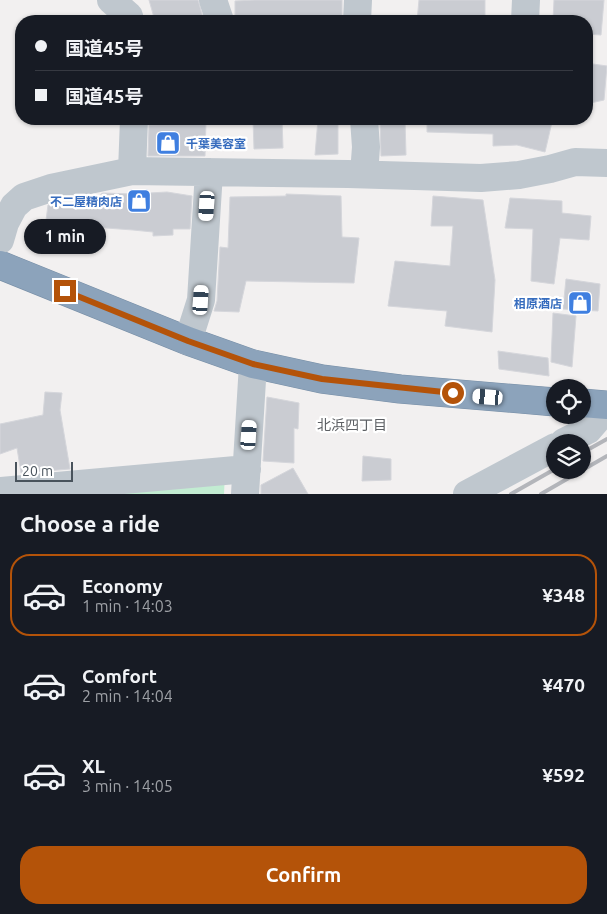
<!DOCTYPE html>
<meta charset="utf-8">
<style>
:root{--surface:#171b24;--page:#20242c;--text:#f1f3f6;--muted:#9ea1a6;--line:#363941;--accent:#b45309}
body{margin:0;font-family:Ubuntu,"Noto Sans JP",sans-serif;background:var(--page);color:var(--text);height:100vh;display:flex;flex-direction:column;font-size:19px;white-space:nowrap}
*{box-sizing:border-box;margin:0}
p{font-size:16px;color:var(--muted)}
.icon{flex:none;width:28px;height:28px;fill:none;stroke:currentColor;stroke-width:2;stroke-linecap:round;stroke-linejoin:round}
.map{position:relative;height:494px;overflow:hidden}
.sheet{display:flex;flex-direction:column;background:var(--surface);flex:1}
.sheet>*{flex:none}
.banner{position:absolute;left:15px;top:15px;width:578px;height:110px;border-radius:20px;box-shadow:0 1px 4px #0004;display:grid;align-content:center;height:110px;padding:0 20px;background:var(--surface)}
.buttons{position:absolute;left:546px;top:379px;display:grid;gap:10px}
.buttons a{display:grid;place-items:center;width:45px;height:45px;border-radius:50%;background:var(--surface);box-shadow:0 1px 4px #0004;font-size:25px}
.scale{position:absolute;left:15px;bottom:12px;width:58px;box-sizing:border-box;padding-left:5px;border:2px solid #49535c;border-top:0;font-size:14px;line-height:18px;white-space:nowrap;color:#49535c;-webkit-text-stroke:4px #fff;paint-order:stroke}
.end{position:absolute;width:22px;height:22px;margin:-11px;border:6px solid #b45309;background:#fff;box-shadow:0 0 0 2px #fff}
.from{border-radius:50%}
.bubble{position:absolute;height:35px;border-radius:18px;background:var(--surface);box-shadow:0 1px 4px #0004;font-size:16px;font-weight:700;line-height:35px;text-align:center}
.car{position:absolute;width:15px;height:30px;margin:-15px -8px;border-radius:6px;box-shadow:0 0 4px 1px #0007;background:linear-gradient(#fff 24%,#345 0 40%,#fff 0 76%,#345 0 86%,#fff 0)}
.banner b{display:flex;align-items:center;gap:18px;height:48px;font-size:19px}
.banner b+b{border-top:1px solid var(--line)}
.banner i{width:12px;height:12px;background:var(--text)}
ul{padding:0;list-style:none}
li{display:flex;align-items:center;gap:15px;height:82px;margin:0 10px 8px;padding:0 10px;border:2px solid transparent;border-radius:20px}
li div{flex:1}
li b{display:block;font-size:19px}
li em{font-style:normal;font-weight:700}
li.current{border-color:var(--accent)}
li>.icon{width:45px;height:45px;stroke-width:1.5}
h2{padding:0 20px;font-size:22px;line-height:60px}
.primary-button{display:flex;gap:10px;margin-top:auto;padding:10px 20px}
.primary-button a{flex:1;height:58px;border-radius:20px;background:var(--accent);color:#fff;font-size:20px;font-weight:700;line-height:58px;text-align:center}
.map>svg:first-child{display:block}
.green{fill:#c2ecd2}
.building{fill:#caccd2;stroke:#d5d6db}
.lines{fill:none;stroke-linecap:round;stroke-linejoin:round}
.highway-casing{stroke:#778ea6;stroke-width:29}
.minor{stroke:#bfc7ce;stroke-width:28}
.highway{stroke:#8ca3bb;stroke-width:28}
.rail{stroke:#b3b5ba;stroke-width:4}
.route{stroke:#b45309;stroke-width:6}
.labels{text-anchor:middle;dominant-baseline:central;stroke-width:4.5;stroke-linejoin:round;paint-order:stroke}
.shop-label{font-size:12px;font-weight:bold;fill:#366cbe;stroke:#fff;text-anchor:end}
.neighbourhood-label{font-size:14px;fill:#5d6064;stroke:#fff}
</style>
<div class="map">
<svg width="607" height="494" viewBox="0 0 607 494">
<rect width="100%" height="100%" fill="#f2f0f0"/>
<path class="green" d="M225,473L224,494H91Z"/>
<path class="building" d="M149,0H198L204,21H155Z
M255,0H342V21L235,19V1Z
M419,0H485V21H417Z
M554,0H604L601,35L586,34V21H553Z
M586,63L607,66L604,100L586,104Z
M253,119H282L283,148L254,149Z
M318,119H338V154L315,155Z
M427,119H533L552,122L545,152L517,145L493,146V134L427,132Z
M206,120L205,156H148L149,125L176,124V121Z
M380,120H405L406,155L381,156Z
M167,192L192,196L190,229H173V235L153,236V232L133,230L93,227V233L45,228L48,205L55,203L100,205L101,194L103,193L132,194Z
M286,194L341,196L342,237L359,238L354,283L246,281L239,312L214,311L217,301L220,247L228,248L230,197L286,196Z
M433,196L483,200L495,280L492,332L445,326L447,311L388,306L395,261L450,266L453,226H431Z
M510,198L562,201V213L591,216L589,240L560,238L554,284L531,281L533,229L505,228Z
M566,279L600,284L598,311L563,309Z
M553,313L576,316L572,367L551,362Z
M498,351L548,358L549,376L499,369Z
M45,392L62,393L60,410L70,469L21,473L17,448L0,454V424L43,415Z
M267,397L299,403L298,429L294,428V463L263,461Z
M363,456L391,459V480L362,481Z
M293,468L308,494H261V485Z"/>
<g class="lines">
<defs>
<path id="highway" d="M0,265L188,341L253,364L322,379L400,389L555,402
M582,403L607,405"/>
</defs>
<use href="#highway" class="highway-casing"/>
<path class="minor" d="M111,0L129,16L130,21
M213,0L220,21
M357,21L358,0
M525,21L526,0
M364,119L366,147L364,174
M132,171L134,119
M0,240L5,223L14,206L24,197L51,188L132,171L348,174L481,178L519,175L550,169L575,162L607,163
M188,341L201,300L209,172
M564,442L588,430L607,408
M0,491L247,469
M245,494L253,364
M467,494L555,447"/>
<use href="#highway" class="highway"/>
<path class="rail" d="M582,453L607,439
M511,494L555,469
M541,494L607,456"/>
</g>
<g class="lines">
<path class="route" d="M65,291L188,341L253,364L322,379L453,393"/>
</g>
<defs>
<symbol id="shop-square" viewBox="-11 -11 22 22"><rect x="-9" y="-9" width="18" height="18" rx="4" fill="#3f7fe0" stroke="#fff"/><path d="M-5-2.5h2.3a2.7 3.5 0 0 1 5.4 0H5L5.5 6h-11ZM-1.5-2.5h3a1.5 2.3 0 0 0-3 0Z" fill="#fff"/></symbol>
</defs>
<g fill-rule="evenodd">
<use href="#shop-square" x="154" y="129" width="28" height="28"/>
<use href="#shop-square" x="125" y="187" width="28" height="28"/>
<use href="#shop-square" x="566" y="289" width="28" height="28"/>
</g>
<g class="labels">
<g class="shop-label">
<text x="186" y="143" text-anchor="start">千葉美容室</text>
<text x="122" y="201">不二屋精肉店</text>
<text x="562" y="303">相原酒店</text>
</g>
<g class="neighbourhood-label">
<text x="352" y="425">北浜四丁目</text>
</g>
</g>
</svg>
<div class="buttons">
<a><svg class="icon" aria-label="locate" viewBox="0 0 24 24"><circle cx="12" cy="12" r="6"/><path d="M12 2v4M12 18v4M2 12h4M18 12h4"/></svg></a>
<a><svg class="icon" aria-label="layers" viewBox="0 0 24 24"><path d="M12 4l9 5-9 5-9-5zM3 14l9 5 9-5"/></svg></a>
</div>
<div class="scale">20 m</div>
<i class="end from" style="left:453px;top:393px"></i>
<i class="end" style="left:65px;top:291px"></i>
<div class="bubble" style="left:24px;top:219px;width:82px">1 min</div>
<i class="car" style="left:207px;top:206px;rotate:184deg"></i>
<i class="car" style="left:201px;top:300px;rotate:4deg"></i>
<i class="car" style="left:488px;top:397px;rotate:275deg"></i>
<i class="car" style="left:249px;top:435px;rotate:4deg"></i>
<div class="banner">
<b><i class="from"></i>国道45号</b>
<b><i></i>国道45号</b>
</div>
</div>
<section class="sheet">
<h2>Choose a ride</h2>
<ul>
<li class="current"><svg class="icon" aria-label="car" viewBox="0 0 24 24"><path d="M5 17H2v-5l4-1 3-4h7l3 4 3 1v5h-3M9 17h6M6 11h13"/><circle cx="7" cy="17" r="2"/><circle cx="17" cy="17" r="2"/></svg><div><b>Economy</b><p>1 min · 14:03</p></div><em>¥348</em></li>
<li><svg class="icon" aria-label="car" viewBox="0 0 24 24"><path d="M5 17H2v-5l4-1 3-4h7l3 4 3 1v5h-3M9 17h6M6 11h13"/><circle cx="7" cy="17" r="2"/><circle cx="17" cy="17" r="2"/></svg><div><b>Comfort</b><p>2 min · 14:04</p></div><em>¥470</em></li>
<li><svg class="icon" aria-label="car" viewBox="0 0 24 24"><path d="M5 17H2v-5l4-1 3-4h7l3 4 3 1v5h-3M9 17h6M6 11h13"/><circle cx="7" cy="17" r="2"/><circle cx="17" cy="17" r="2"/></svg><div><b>XL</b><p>3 min · 14:05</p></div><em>¥592</em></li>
</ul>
<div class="primary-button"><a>Confirm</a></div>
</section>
